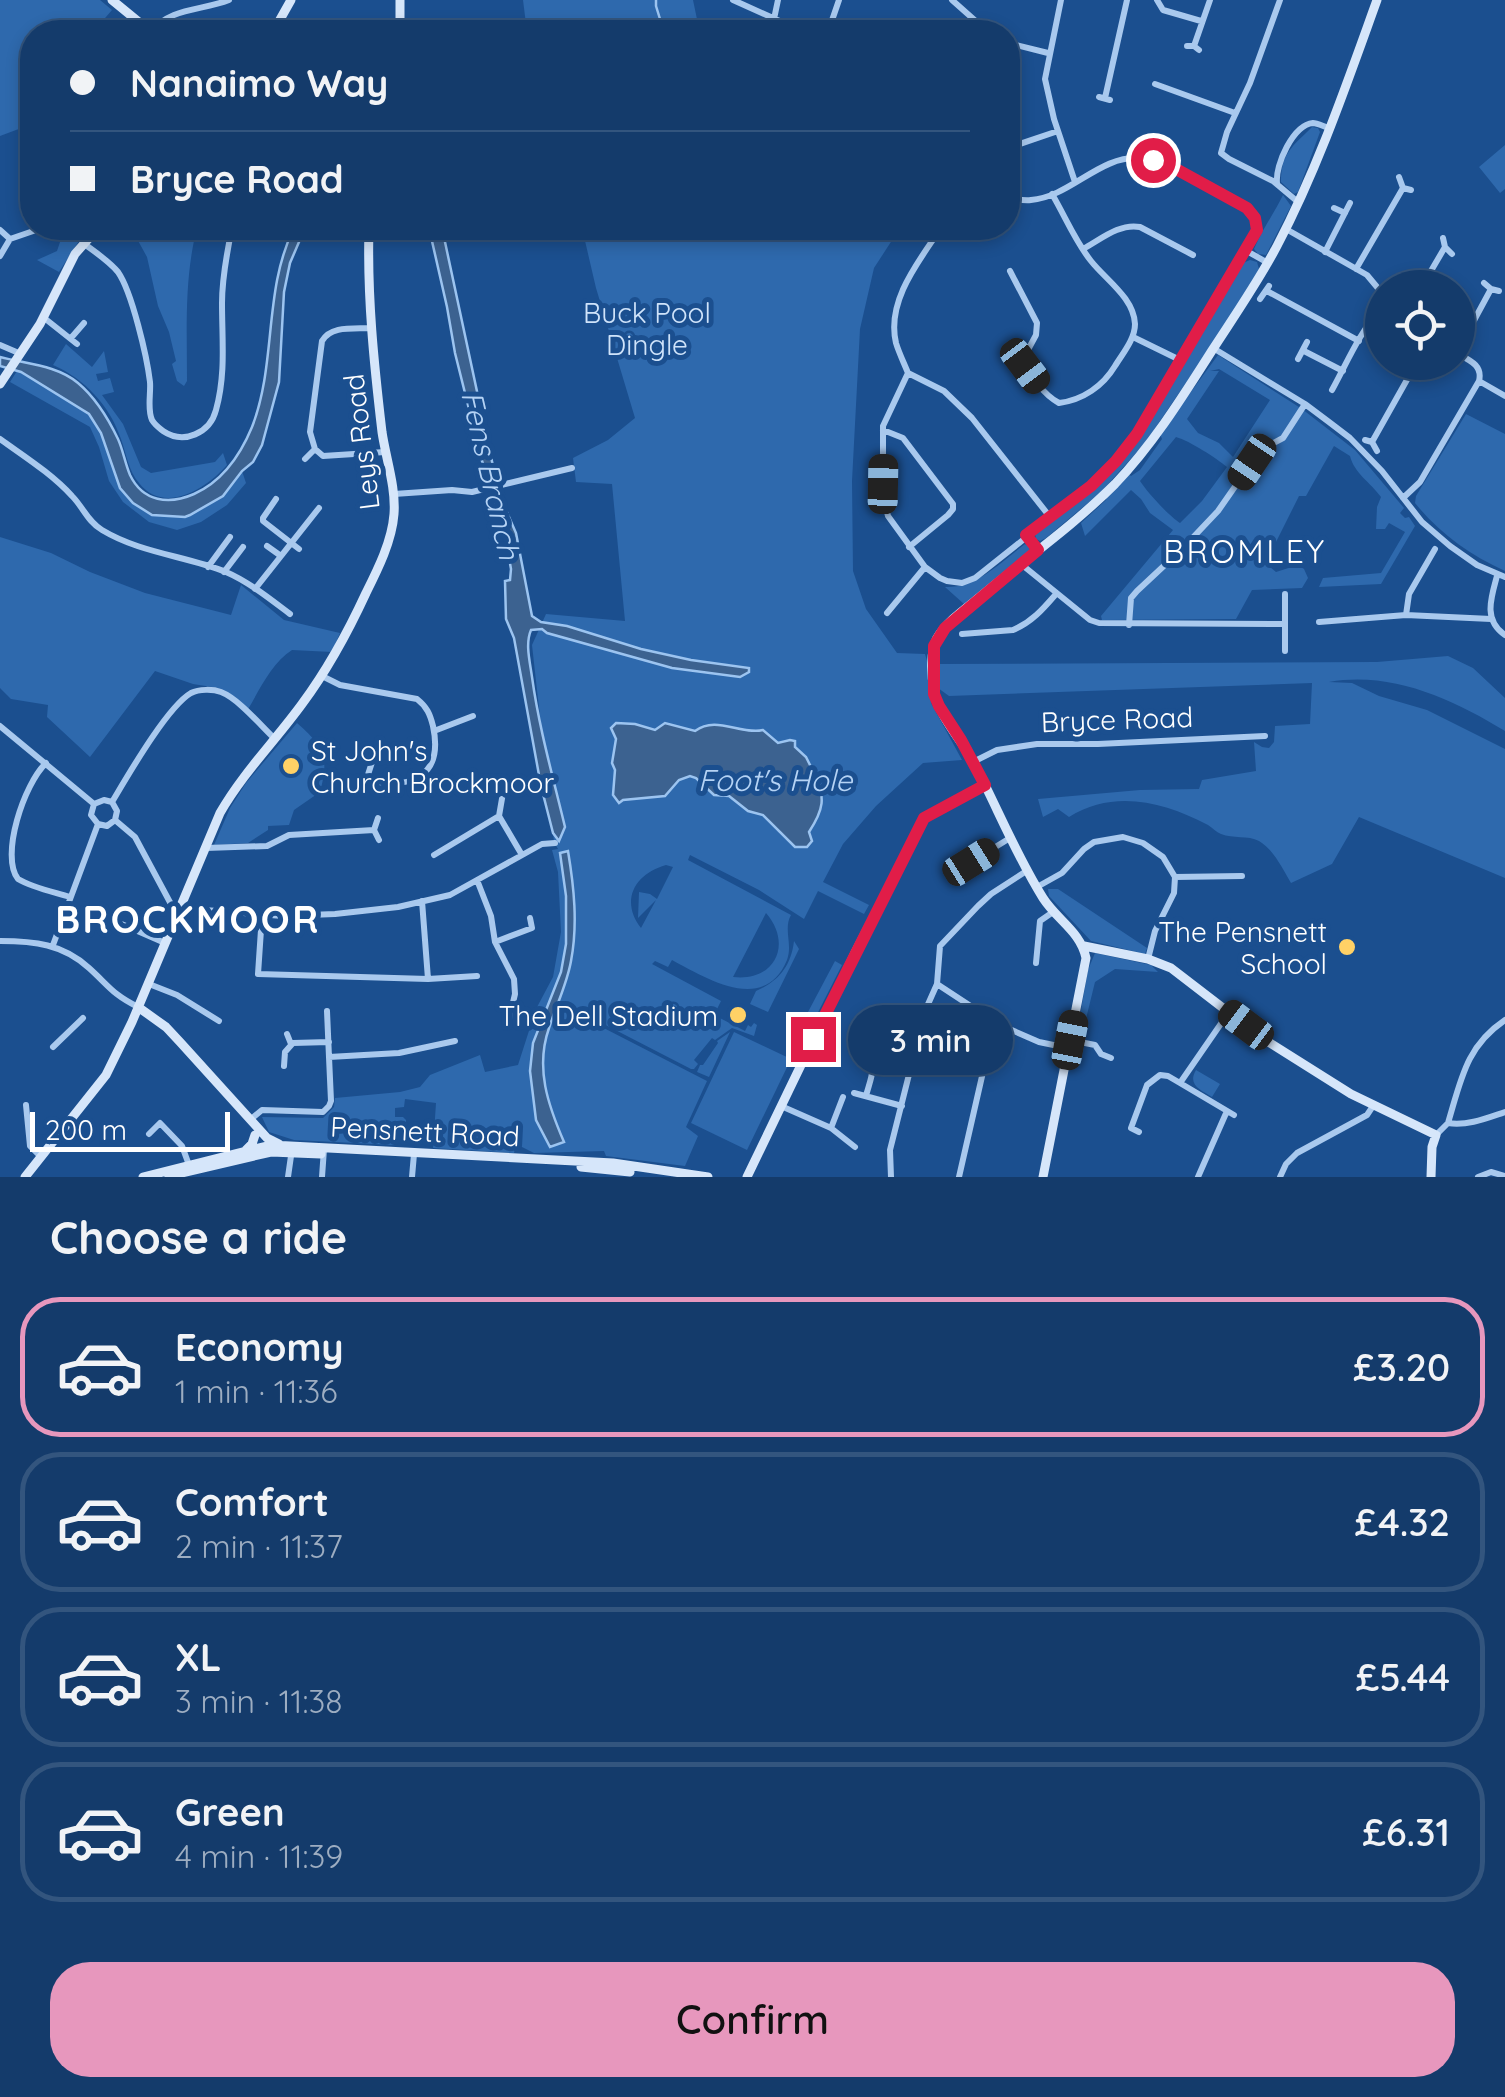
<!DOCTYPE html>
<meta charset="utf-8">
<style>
:root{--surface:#143b6b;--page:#1d4271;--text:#f1f3f6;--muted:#9dadc1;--line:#33557e;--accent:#e797bd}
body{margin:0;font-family:Quicksand,sans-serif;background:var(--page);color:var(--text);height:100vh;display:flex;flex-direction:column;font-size:38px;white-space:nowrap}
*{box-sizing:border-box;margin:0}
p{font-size:32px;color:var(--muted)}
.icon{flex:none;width:55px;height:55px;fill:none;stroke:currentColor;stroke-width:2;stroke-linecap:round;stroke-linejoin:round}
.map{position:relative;height:1177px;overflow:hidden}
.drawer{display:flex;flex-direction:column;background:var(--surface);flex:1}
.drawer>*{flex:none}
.guide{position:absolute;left:20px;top:20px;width:1000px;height:220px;border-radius:40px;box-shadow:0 5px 15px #0003,0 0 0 2px var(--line);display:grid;align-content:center;height:220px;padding:0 50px;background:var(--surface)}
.tools{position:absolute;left:1365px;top:270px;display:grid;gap:20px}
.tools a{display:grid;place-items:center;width:110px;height:110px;border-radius:50%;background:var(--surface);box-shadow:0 5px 15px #0003,0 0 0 2px var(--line);font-size:50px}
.scale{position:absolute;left:30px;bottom:25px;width:200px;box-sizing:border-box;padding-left:10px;border:5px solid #fff;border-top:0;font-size:28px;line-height:35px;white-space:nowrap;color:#fff;-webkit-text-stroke:8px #1b4f8f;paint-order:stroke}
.end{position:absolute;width:45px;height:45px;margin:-22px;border:12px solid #e11d48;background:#fff;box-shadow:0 0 0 5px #fff}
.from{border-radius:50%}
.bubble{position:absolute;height:70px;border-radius:35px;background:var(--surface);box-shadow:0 5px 15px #0003,0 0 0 2px var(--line);font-size:32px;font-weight:600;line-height:70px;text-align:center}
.car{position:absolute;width:30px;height:60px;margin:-30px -15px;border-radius:12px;box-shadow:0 0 8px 2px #0007;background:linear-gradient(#222 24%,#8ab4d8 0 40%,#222 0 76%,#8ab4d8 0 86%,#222 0)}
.guide b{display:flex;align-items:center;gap:35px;height:95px;font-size:38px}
.guide b+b{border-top:2px solid var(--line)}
.guide i{width:25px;height:25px;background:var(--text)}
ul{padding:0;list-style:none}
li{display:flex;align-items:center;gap:30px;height:140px;margin:0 20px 15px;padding:0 30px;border:5px solid var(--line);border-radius:40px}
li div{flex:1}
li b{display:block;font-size:38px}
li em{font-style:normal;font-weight:600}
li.on{border-color:var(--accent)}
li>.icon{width:90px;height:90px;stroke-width:1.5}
h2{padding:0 50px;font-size:45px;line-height:120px}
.primary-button{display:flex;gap:20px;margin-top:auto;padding:20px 50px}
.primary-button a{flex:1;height:115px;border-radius:40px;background:var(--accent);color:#111;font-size:40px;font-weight:600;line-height:115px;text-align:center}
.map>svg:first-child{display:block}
.green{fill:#2e69ad;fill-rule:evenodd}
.water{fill:#3c6290;stroke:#9cc4f0;stroke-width:2.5}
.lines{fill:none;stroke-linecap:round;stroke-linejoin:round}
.stream{stroke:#9cc4f0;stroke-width:2.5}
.street{stroke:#a9c9ee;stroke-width:6}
.secondary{stroke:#d6e6fa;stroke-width:9}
.route{stroke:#e11d48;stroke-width:12}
.poi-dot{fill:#ffd166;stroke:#1b4f8f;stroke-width:4}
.labels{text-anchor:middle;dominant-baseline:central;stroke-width:10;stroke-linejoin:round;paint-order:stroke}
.park-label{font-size:28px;fill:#cfe3fa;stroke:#1b4f8f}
.street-label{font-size:28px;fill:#fff;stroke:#1b4f8f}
.poi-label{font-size:28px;fill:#fff;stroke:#1b4f8f;text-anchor:end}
.water-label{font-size:30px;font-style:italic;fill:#b5d3f5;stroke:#1b4f8f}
.quarter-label{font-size:32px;letter-spacing:2.5px;fill:#fff;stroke:#1b4f8f}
.district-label{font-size:38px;font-weight:bold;letter-spacing:2.5px;fill:#fff;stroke:#1b4f8f}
</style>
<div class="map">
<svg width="1505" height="1177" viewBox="0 0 1505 1177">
<rect width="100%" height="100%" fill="#1b4f8f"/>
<path class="green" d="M0,0H100L112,10L93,32H32V124L0,136Z
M523,0H693L698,24L707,32H527Z
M1312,127L1318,128L1320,132L1298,192L1294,194L1281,182C1281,153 1293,146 1312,127Z
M1505,145V189L1500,193L1479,167Z
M1283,195L1291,206L1266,255L1258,254L1254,249C1262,229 1274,214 1283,195Z
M60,228L83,229L79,241L59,272L37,260L57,251L62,236Z
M131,228H169L173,231L178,228H197C184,278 187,330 187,381L184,386L177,381L172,364L176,361L169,332L158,306L147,257Z
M582,228H900L874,268L860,329L852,481L853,571L866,609L897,653L925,654L928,664L931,703L962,760L923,763L876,806L843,844L823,882L869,905L864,914L818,891L804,919L759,890L690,855L688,860L791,915C783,929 793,944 787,960C764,1015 706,978 672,960L668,967L655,961L652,964L721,1001L714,1015L745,1031L748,1025L751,1027L754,1023L757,1025L754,1036L732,1028L715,1040L712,1038L694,1060L698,1064L694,1069H691L596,1020L597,1016L593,1014V1019L573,1018L575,1021L594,1023L707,1081L686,1127L698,1136L685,1166L606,1156L604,1151L534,1153L516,1144L514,1153L433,1148L436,1103L405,1099L404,1107L395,1108V1117H403L406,1120V1124H396L394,1145L294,1140L269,1132L262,1117L323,1118L334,1107L335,1098L400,1092L420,1087L430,1075L480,1055L485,1072L518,1065L536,1009L553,977L561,932L558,872L552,850L558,849L554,842L532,645L546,614L625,621L612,484L576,482L573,458L608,440L635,418L596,288ZM666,865L673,867L657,899L650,894L639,892L638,918L656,900L641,928C620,901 634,874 666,865ZM766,913C793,944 775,982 733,977Z
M1250,260L1257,262L1259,269L1234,312L1145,443L1101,492L1046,538L1040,541L1036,539L1035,534L1092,489L1122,460L1148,423L1243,263Z
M66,344L92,367L104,351L108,372L96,374L98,381L110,378L114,392L102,395L123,424L141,467L151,473L215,462L223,453L227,465C206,489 164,515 139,483C129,472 126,453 121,439C110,406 85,379 53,365Z
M1218,355L1302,409L1355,450L1404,508L1400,513L1405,518L1409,517L1415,526L1381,584L1319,587L1323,578L1381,573L1405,532L1389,523L1385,529H1376L1377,507L1381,497C1371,483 1354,473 1350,456L1334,446L1306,496H1299L1270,554V567L1276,572L1298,565L1304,569L1308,578L1302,588L1252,590L1236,619L1102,620L1101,616L1173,530L1150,513L1141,499L1131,490L1085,536L1081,523L1106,500L1107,496L1127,473L1131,476L1140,470L1162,439L1160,434ZM1219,369L1270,400L1233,457L1219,443L1198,433L1187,419L1219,371H1210ZM1176,437C1190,441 1216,458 1227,467L1202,501L1180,523C1169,516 1147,492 1140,481Z
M17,371L72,402L94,419L101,433L120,488L133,503L152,515L185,517L190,515L223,496L242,471L246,483L227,505L201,522L177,530L149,522L123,502L109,481L99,447L90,427L10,382Z
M1466,414L1505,434V571C1470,555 1439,533 1415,503L1416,496Z
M0,537L51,553L90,572L145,593L231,615L241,585L284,620L340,633L332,652L292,650C272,662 259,691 247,711L218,688L193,684L155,671L90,757L47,717L48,705L11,699L0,688Z
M1025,544L1029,546L1030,551L964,604L945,587C977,588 1001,562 1025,544Z
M1448,656L1473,668L1505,698V731C1452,699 1392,671 1329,682L1352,683L1379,696L1427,710L1505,749V878L1359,817L1332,864L1291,883C1282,868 1274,850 1259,841C1248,835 1233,839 1221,834C1216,832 1213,828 1208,825C1164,802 1114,789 1069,817L1058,809L1043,817L1038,799L1140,790L1199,789L1202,780L1256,771L1254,742L1262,747L1269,748L1274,742L1275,726L1310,724L1312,683L949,696L938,688L937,664L1377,662Z
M297,723C323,746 330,756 320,792L294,810L289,825L268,826V830L248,843L214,845L230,808L246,783Z
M1048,889H1058L1147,948L1145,954L1091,941L1049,896Z
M794,941L799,949L768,1012L750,1004L756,991C779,981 791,966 794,941Z
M1095,953L1151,965L1158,972L1115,969L1095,982L1084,1027H1078L1088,970Z
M835,961L842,965L808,1032L799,1029Z
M730,1032L709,1077L697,1072L700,1065H703L718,1043L717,1041Z
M734,1032L791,1059L747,1150L691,1123Z
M1196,1070L1220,1084L1212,1097C1201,1090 1187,1085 1196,1070Z"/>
<path class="water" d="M294,228H305L290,263L284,292L279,382L262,445L253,462L242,471L223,496L190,515L185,517L152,515L133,503L120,488L101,433L89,414L21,372L0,366V357C26,364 57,365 78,383C96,398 108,418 118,439C123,450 125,463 130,475C143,502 169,505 194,494C223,481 240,456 252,427C277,363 263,290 294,228Z
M429,228H442L499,494L516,533L532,616L541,622L567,626L641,649L691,660L749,668V672L740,677L672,668L547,633L542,629L531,630C525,644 530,662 532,677C539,728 553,777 565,827L559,841L553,833L541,786L514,638L506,619L505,581L510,580L511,569L506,541L490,481L482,461L455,353L447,307Z
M616,723L635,724L655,730L665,723L695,731C716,715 740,735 763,730L778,743L790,740L795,741V747L806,757L813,771L816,773C825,799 824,809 809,832L812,841L807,847H795L763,815L748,811L729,796L714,795L696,778L690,776L679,780L665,796L623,800L619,803L613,795L615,770L612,763L616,739L611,728Z
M568,851C574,887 578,924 571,961C567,984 556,1006 549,1028C535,1068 548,1105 564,1142L550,1147L536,1120L530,1071L533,1043L561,972L566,944V896L560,853Z"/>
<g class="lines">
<path class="stream" d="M656,0V6L664,32"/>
<path class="street" d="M733,0L804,32
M952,0L988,32
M1061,0L1045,79L1054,119L1075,182
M1157,0L1163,10L1201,21
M1280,0L1250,83L1227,132L1221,153L1229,159L1273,181L1298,202
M774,19L778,0
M151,32C171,7 201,11 229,0
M828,32L839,0
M1008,43L1048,53
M1187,46H1194L1199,50
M1194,46L1210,0
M1155,84L1235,113
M1099,97L1110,100
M1105,98L1127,0
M1008,148L1058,131
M1399,177L1403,188L1411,190
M1277,183C1275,165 1293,125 1313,123C1317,123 1325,127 1329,128
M1334,208L1345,213
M941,228C919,261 886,301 896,343C899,353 904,363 908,373L883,426V496L888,516L925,567L940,578L947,581L962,583L975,578L1091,486L1116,461L1137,434L1160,397L1257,230L1255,217L1247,208C1217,192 1174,160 1140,158C1100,155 1070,197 1031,200C1023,201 1015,199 1008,197
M1286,229L1367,275L1382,293
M0,230L10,239L42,228
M1443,238L1445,247L1452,254
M83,243C95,252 109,261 118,272C132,292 147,357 150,382C151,394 147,409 152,420C155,425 158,427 163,431C184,445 210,433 216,410C226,374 222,340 222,303C222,278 227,252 232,228
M1083,249C1100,240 1119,223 1140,227L1193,255
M1245,250L1268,263
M1325,252L1350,203
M0,256L10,239
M1356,269L1403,188
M1010,271L1037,323L1036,335L1023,359C1029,375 1044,395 1059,403C1083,400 1103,386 1115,366C1123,353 1135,339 1135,324C1134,298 1106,280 1091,261C1075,241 1065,216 1052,194
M1484,283L1491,289L1499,291
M1421,288L1445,247
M1267,291L1359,341
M1260,299L1269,286
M43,317L77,344
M371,328C354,329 331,325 322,341L310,432L315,449L323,456L385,452
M1133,337L1180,360
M71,338L84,323
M0,345L21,354
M1213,348L1305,404L1329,422L1350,438L1382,471L1422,522L1450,546L1477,565L1505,577
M1458,350L1491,289
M1304,351L1343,371
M1458,354C1469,360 1483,365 1479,381
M1298,359L1307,342
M908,373L944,391L972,418L1050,517
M1479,381L1505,396
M1332,390C1347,363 1360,330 1382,309
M883,430L903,438L953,504V509L948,515L909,547
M0,439C25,457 52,474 72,496C83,507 88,522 102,530C140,553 186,556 226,572C249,582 270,599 290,614
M1365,440L1372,442L1377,451
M1372,442L1417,362
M305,459L315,449
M394,494L452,490L472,492L572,468
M1403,498L1420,482L1479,381
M276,499L263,518V521L299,549
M267,546L281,556
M1021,564L1090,620L1099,623L1285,624
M208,567L230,537
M224,572L243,547
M1497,576C1491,598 1483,620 1505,635
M255,589L319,508
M1285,594V651
M887,613L925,567
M1406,615L1409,594L1435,549
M1319,622L1406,615L1491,619
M1129,625L1131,598L1137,591L1183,548L1218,511L1257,455L1268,446L1283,438L1305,404
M962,634L1013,630C1032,622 1043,609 1056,594
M322,676L340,685L417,699C427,707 430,714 433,726C444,777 410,791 366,779
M0,726L94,804
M434,731L473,716
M973,762L997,750L1037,744H1098L1265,736
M46,763C24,784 0,856 18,879C33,888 54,892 70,897
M504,787L499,816L522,855
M362,793L376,750
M112,802C127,777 167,707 191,693C199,689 213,689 221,692C239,699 261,726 275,739
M94,804L91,815L98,824
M94,804L104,800L112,802
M378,818L374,830L379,840
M115,820L135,837L172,906L179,908L283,916L335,914L398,907L450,895L542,844L555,843
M98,824L107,826L115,820L117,811L112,802
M206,848L267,846L289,835L374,830
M434,855L499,816
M971,862L1010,838
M1175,877L1242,876
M477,880L491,916L495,942L514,979L515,994L508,1024
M1037,887L1062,873L1084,849L1094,842L1123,837L1143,843L1163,857L1175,877L1174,893L1155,931L1148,959
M422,901L428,979
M262,915L258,974L428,979L477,976
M110,919L165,943
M0,941C34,941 63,944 89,968C109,986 112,994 138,1007
M495,942L532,928L530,918
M53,945L98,824
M1036,963L1040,921L1053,912
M149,984L177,995L219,1021
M937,984L998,1024L1039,1042L1068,1048
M327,1011L329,1057
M287,1034L291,1044
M1070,1040L1095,1045L1101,1054L1111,1058
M53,1047L83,1018
M864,1053C879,1065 870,1079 866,1096
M284,1066L285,1052L293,1043L329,1042
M1180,1083L1234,1115
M854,1093L902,1106
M26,1105L30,1146L41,1157
M781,1106L831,1128L855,1147
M251,1119L262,1110L323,1112L329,1106L331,1101L329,1057L399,1053L455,1041
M1448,1123C1461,1080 1466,1046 1505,1020
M831,1128L843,1097
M1139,1132L1131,1128L1147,1085L1160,1075L1168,1076L1180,1083L1229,1012
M149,1134L160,1123L182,1146L189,1165
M1436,1135L1448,1123C1468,1126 1487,1118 1505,1112
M288,1177L292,1149
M322,1177L324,1149
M412,1177L414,1154
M891,1177L890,1150L925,1011L937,984L940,946L978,906L991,894L1028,870
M959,1177L991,1037L998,1024
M1198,1177L1227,1111
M1280,1177L1286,1164L1297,1153L1367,1115L1373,1106
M1478,1177L1491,1172L1505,1176"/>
<path class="secondary" d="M112,0L151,32
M273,32L291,0
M400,32V0
M0,384L40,324L75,254L98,228
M1084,946L1148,959L1171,968L1262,1038L1351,1094L1436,1135L1432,1147L1431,1177
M138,1007L166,1027L180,1042L267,1138L279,1144
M246,1150L252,1144L255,1135
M581,1167L630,1172
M169,1176L271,1152L321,1154
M25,1177L106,1075L132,1022L220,813C243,773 275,741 302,704C328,669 348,632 366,593C378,569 392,541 394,514C396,487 386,459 382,432C374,364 367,296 369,228
M143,1177L271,1145L613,1163L708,1177
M747,1177L856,951L924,818L985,785
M1043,1177L1086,958C1081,932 1057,920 1043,898C1016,855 997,807 974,763C962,741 937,714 934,690C931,675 930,651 937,638C948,619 971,605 987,591C1030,556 1076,523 1115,484C1154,443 1183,396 1213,349C1235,315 1258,282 1277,246C1318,168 1347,83 1377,0"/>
</g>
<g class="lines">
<path class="route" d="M813,1039L924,818L985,785L961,740L939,706L934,694V646L945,628L1038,550L1026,535L1091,486L1116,461L1137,434L1257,230L1255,218L1247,208L1176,169L1153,160"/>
</g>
<g class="poi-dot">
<circle cx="291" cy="766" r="10"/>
<circle cx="1347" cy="947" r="10"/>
<circle cx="738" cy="1015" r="10"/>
</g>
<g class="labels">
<g class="park-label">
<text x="647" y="312">Buck Pool<tspan x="647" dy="32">Dingle</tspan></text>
</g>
<g class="street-label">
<text transform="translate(361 442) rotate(-97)">Leys Road</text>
<text transform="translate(1117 719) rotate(-2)">Bryce Road</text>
<text transform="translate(425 1131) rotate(3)">Pensnett Road</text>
</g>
<g class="poi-label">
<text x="311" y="750" text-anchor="start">St John's<tspan x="311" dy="32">Church Brockmoor</tspan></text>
<text x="1327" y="931">The Pensnett<tspan x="1327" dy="32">School</tspan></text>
<text x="718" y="1015">The Dell Stadium</text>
</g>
<g class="water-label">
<text transform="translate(491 475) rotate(77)">Fens Branch</text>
<text x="775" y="780">Foot's Hole</text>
</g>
<g class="quarter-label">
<text x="1245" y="551">BROMLEY</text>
</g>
<g class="district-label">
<text x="188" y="919">BROCKMOOR</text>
</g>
</g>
</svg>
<div class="tools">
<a><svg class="icon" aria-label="locate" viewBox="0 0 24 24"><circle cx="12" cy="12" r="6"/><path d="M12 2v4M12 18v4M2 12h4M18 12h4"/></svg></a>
</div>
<div class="scale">200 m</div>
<i class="end from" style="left:1153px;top:160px"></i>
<i class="end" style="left:813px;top:1039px"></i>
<div class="bubble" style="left:848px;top:1005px;width:165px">3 min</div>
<i class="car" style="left:1025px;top:366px;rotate:143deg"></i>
<i class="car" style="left:1252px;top:462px;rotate:214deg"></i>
<i class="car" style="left:883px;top:484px;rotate:1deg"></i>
<i class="car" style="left:971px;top:862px;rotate:58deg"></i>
<i class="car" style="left:1246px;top:1025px;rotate:307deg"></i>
<i class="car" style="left:1070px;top:1040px;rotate:11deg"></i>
<div class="guide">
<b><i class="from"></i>Nanaimo Way</b>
<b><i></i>Bryce Road</b>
</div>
</div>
<section class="drawer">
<h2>Choose a ride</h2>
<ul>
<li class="on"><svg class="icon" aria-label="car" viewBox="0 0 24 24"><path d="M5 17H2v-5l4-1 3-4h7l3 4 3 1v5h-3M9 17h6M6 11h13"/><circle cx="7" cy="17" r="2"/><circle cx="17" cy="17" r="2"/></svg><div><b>Economy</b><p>1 min · 11:36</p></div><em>£3.20</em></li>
<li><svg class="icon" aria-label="car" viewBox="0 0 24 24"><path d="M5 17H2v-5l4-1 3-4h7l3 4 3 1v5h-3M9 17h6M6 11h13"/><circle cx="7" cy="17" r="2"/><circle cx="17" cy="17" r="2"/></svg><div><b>Comfort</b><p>2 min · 11:37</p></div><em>£4.32</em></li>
<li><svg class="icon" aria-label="car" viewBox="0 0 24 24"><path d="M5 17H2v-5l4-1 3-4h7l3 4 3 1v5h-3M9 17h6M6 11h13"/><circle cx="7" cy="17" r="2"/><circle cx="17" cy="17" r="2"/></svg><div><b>XL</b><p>3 min · 11:38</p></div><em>£5.44</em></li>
<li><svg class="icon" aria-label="car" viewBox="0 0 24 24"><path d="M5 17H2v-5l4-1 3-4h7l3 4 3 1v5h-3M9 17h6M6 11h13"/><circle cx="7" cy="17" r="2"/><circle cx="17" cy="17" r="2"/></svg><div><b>Green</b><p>4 min · 11:39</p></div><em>£6.31</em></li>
</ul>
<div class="primary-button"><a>Confirm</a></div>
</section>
